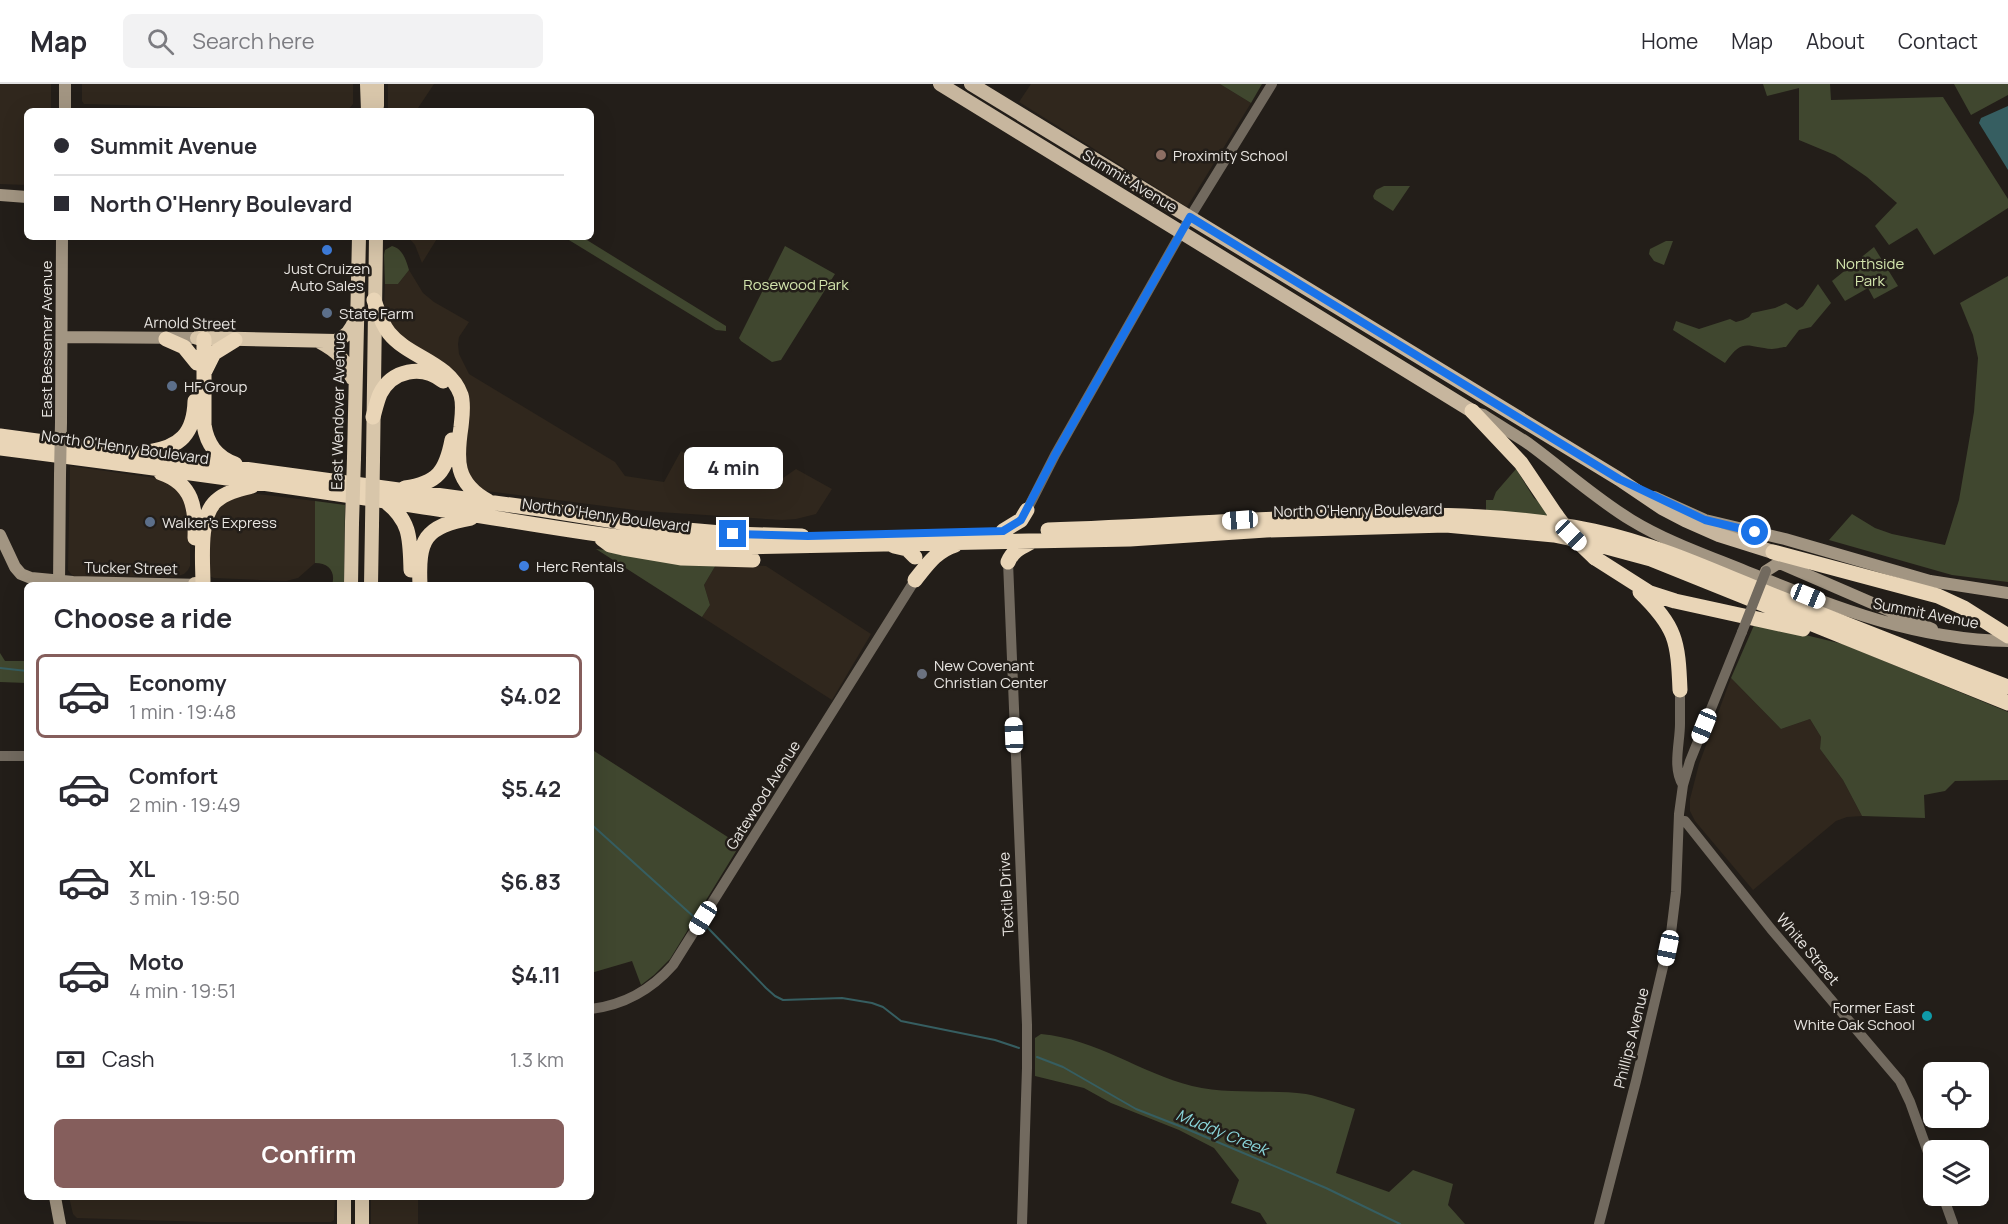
<!DOCTYPE html>
<meta charset="utf-8">
<style>
:root{--surface:#fff;--page:#f2f2f3;--text:#2b2b33;--muted:#7c7c81;--line:#e1e1e2;--accent:#855e5c}
body{margin:0;font-family:Manrope,sans-serif;background:var(--page);color:var(--text);height:100vh;display:flex;flex-direction:column;font-size:22px;white-space:nowrap}
*{box-sizing:border-box;margin:0}
p{font-size:20px;color:var(--muted)}
.icon{flex:none;width:33px;height:33px;fill:none;stroke:currentColor;stroke-width:2;stroke-linecap:round;stroke-linejoin:round}
.map{position:relative;flex:1;overflow:hidden}
.drawer{position:absolute;left:24px;top:498px;width:570px;height:618px;display:flex;flex-direction:column;background:var(--surface);border-radius:9px;box-shadow:0 6px 24px #0002}
.drawer>*{flex:none}
.banner{position:absolute;left:24px;top:24px;width:570px;height:132px;border-radius:9px;box-shadow:0 6px 24px #0002;display:grid;align-content:center;height:132px;padding:0 30px;background:var(--surface)}
.controls{position:absolute;left:1923px;top:978px;display:grid;gap:12px}
.controls a{display:grid;place-items:center;width:66px;height:66px;border-radius:9px;background:var(--surface);box-shadow:0 6px 24px #0002;font-size:30px}
.end{position:absolute;width:27px;height:27px;margin:-14px;border:8px solid #1a73e8;background:#fff;box-shadow:0 0 0 3px #fff}
.from{border-radius:50%}
.bubble{position:absolute;height:42px;border-radius:9px;background:var(--surface);box-shadow:0 6px 24px #0002;font-size:20px;font-weight:700;line-height:42px;text-align:center}
.car{position:absolute;width:18px;height:36px;margin:-18px -9px;border-radius:8px;box-shadow:0 0 4px 2px #0007;background:linear-gradient(#fff 24%,#345 0 40%,#fff 0 76%,#345 0 86%,#fff 0)}
.banner b{display:flex;align-items:center;gap:21px;height:57px;font-size:22px}
.banner b+b{border-top:2px solid var(--line)}
.banner i{width:15px;height:15px;background:var(--text)}
ul{padding:0;list-style:none}
li{display:flex;align-items:center;gap:18px;height:84px;margin:0 12px 9px;padding:0 18px;border:3px solid transparent;border-radius:9px}
li div{flex:1}
li b{display:block;font-size:22px}
li em{font-style:normal;font-weight:700}
li.active{border-color:var(--accent)}
li>.icon{width:54px;height:54px;stroke-width:1.5}
h2{padding:0 30px;font-size:27px;line-height:72px}
.pay{display:flex;align-items:center;gap:15px;height:66px;padding:0 30px;font-size:22px}
.pay p{margin-inline-start:auto}
.action{display:flex;gap:12px;margin-top:auto;padding:12px 30px}
.action a{flex:1;height:69px;border-radius:9px;background:var(--accent);color:#fff;font-size:24px;font-weight:700;line-height:69px;text-align:center}
header{display:flex;align-items:center;gap:36px;box-sizing:border-box;height:84px;padding:0 30px;background:var(--surface);border-bottom:2px solid var(--line)}
header strong{font-size:28px}
nav{display:flex;gap:33px;margin-inline-start:auto;font-size:21px}
.search{width:420px;height:54px;background:var(--page);display:flex;align-items:center;gap:15px;box-sizing:border-box;padding:0 21px;border-radius:9px;color:var(--muted);font-size:22px}
.map>svg:first-child{display:block}
.built{fill:#30271d}
.green{fill:#40472f}
.water{fill:#365e61}
.lines{fill:none;stroke-linecap:round;stroke-linejoin:round}
.stream{stroke:#365e61;stroke-width:2}
.tertiary{stroke:#726a5f;stroke-width:10}
.secondary{stroke:#a29582;stroke-width:12}
.primary{stroke:#c7b69e;stroke-width:14}
.trunk{stroke:#d8c6aa;stroke-width:14}
.motorway{stroke:#e9d5b7;stroke-width:15}
.tertiary-bridge{stroke:#726a5f;stroke-width:10}
.secondary-bridge{stroke:#a29582;stroke-width:12}
.trunk-bridge{stroke:#d8c6aa;stroke-width:14}
.motorway-bridge{stroke:#e9d5b7;stroke-width:15}
.route{stroke:#1a73e8;stroke-width:8}
.education-dot{fill:#8d6e63;stroke:#231e19;stroke-width:2}
.shop-dot{fill:#3f7fe0;stroke:#231e19;stroke-width:2}
.service-dot{fill:#5c6f8a;stroke:#231e19;stroke-width:2}
.worship-dot{fill:#6b7280;stroke:#231e19;stroke-width:2}
.culture-dot{fill:#0f9aa8;stroke:#231e19;stroke-width:2}
.labels{text-anchor:middle;dominant-baseline:central;stroke-width:5;stroke-linejoin:round;paint-order:stroke}
.poi-label{font-size:15px;fill:#e8e5e1;stroke:#231e19;text-anchor:start}
.street-label{font-size:15px;fill:#e8e5e1;stroke:#231e19}
.park-label{font-size:15px;fill:#d3e5ad;stroke:#231e19}
.water-label{font-size:16px;font-style:italic;fill:#8ad6db;stroke:#231e19}
</style>
<header>
<strong>Map</strong>
<div class="search"><svg class="icon" aria-label="search" viewBox="0 0 24 24"><circle cx="10" cy="10" r="6"/><path d="M15 15l6 6"/></svg>Search here</div>
<nav><a>Home</a><a>Map</a><a>About</a><a>Contact</a></nav>
</header>
<div class="map">
<svg width="2008" height="1140" viewBox="0 0 2008 1140">
<rect width="100%" height="100%" fill="#231e19"/>
<path class="built" d="M0,0H51V27H27V101L0,100Z
M82,0H353V20L347,27H341L84,20L82,17Z
M388,0H434L416,27H388Z
M1031,0H1220L1251,19L1187,123L1019,18Z
M408,153H438L422,179L415,161Z
M409,186L423,209L434,218L469,238L459,253L458,260L459,270L469,290L615,378L625,392L664,398L681,367L715,386L725,383L758,403H770L796,385L832,405L816,430L796,435L782,436L643,427L486,407L479,402L467,387L464,370L470,316L460,296L454,286L402,254L390,240L384,223L385,200H398Z
M70,382L163,395L173,400L190,425V482L188,486L184,490L175,493L74,492L71,490L68,486Z
M251,409L315,417V479L298,494L286,497L214,494L209,492L208,442L222,417Z
M717,479L766,482L871,550L832,616L702,533L710,521L704,501Z
M1731,594L1781,645L1810,635L1821,653L1820,665L1843,696L1862,732L1847,733L1836,737L1753,806L1695,737L1690,727V715L1699,680Z
M69,1113H335L334,1136L331,1138H206L77,1134L73,1130Z
M371,1113H418V1140H371Z"/>
<path class="green" d="M1220,0H1262L1251,19Z
M1763,0H1830L1831,16L1943,13L2008,115V124L1934,171L1917,144L1889,161L1875,142L1897,119L1867,93L1835,71L1799,56V4L1767,12Z
M1954,0H2008V11L1971,31Z
M1384,102H1410L1393,127L1374,115L1373,112L1376,106Z
M564,153H582L726,242V247L716,246Z
M1666,157H1673L1664,181L1654,177L1649,170L1650,165Z
M392,162C403,165 406,176 409,186L398,200H385L384,171L385,166Z
M785,162L835,190L781,276L772,278L741,257L739,254Z
M1874,163L1898,202L1874,215L1868,204L1845,217L1832,197Z
M2008,192V498L1952,491L1829,456L1852,430L1875,444L1892,450L1945,461L1959,416L1974,328L1978,274L1973,251L1960,219Z
M1818,200L1831,219L1811,243L1799,246L1786,263C1781,263 1777,265 1772,265C1747,263 1743,253 1725,279L1673,246L1676,237L1699,245L1730,235L1736,238L1743,236L1749,233L1752,229L1775,224L1786,219L1797,226L1803,222Z
M1516,385L1534,414L1544,423L1553,435L1486,427V416H1493L1496,408Z
M315,417L345,421L344,501H332C336,488 329,479 315,479Z
M596,465L717,479L704,501L710,521L702,533Z
M1755,539L1843,560L2008,628V696L1955,697L1945,707L1924,711L1925,734L1862,732L1843,696L1820,665L1821,653L1810,635L1781,645L1731,594Z
M0,569L5,577H27V599L0,598Z
M591,665L737,759L738,764L670,875L654,891L641,901L632,877L591,889Z
M1041,950C1097,955 1140,989 1192,1002C1229,1011 1269,1005 1306,1010C1322,1013 1339,1020 1355,1025L1336,1089L1389,1108L1413,1086L1453,1100L1448,1121L1465,1140H1267L1260,1129L1231,1119L1239,1096L1214,1064L1179,1046L1111,1019L1084,1004L1035,992V954Z"/>
<path class="water" d="M2008,22V86L1979,39L1981,34Z"/>
<g class="lines">
<path class="stream" d="M0,584L27,587
M591,740L694,833
M708,844L766,904L775,912L783,916L842,914L872,919L883,923L901,937L995,956L1019,964
M1037,973L1063,983L1136,1025L1182,1043L1326,1104L1400,1140"/>
<path class="tertiary" d="M1027,426L1055,371L1190,133L1272,0
M1008,478L1027,941V984L1022,1140
M1680,606C1680,617 1680,628 1680,640C1680,659 1672,684 1683,701
M0,672H27
M1679,737H1685L1771,845L1900,997L1910,1018L1934,1085
M591,925C624,921 651,906 673,881L915,496L917,491
M1943,1112L1953,1140
M1599,1140L1636,997L1671,849L1676,808L1679,730L1683,701L1690,677L1742,548"/>
<path class="secondary" d="M65,27V0
M0,111L27,113
M62,253L197,254
M1476,329L1483,331C1498,341 1514,350 1529,360C1563,385 1595,414 1631,436C1667,458 1708,472 1747,488C1832,522 1914,556 2008,557
M61,338L62,153
M1654,413L1705,436L1785,455L1930,497L2008,509
M0,451L15,483L21,490L31,494L73,498L203,501
M1766,487L1777,480H1782L1932,545
M59,501L60,391
M55,1113L60,1140"/>
<path class="primary" d="M940,0L1472,327
M971,0L1619,395L1662,424L1685,436L1719,451L1773,468"/>
<path class="trunk" d="M367,0L368,27
M377,22V0
M197,254L336,257C346,252 351,247 355,236
M320,258C337,267 346,276 352,294
M354,374L359,153
M373,376L376,153
M195,500V501
M351,501L352,439
M371,501L372,441
M344,1140V1113
M362,1140V1113"/>
<path class="motorway" d="M374,216C378,227 381,239 389,249C409,274 449,278 461,311C464,321 462,333 461,343C456,376 455,399 488,417
M166,255L184,263L197,279
M204,255V341C207,360 216,373 235,380
M205,287L214,269L235,256
M1472,327L1521,379L1556,431
M373,333C375,326 377,317 380,310C392,286 422,280 443,297
M0,352L540,425L652,443L733,450L802,452
M0,364C141,382 283,401 424,423C527,438 631,460 735,463L1130,455L1266,446L1446,441L1554,451L1588,458L1651,475L2008,619
M149,368C180,363 194,350 195,317
M161,389C193,400 196,424 195,454
M405,404C438,399 446,387 452,356
M385,417C411,437 410,455 411,486
M1048,446C1153,443 1257,434 1361,432C1442,430 1514,431 1594,447C1655,460 1714,487 1772,511C1850,542 1929,573 2008,603
M1003,447L1021,436L1027,426
M602,455L610,461L623,464L682,474L753,476
M894,462L907,465L915,473
M1773,468L1938,512L1964,524L2008,552
M1595,474L1650,509L1675,517L1803,545
M1008,478C1013,466 1022,463 1033,457
M915,496C927,481 936,467 955,461
M203,501C203,478 198,433 216,417C226,408 240,405 252,402
M420,501C418,456 424,442 471,434
M1640,508C1676,543 1678,556 1680,606"/>
<path class="tertiary-bridge" d="M1742,548L1766,487"/>
<path class="secondary-bridge" d="M60,391L61,338"/>
<path class="trunk-bridge" d="M352,439L354,374
M372,441L373,376"/>
<path class="motorway-bridge" d="M1556,431L1571,451L1595,474"/>
</g>
<g class="lines">
<path class="route" d="M733,450L808,452L1003,447L1021,436L1055,371L1190,133L1619,395L1705,436L1755,448"/>
</g>
<circle class="education-dot" cx="1161" cy="71" r="6"/>
<g class="shop-dot">
<circle cx="327" cy="166" r="6"/>
<circle cx="524" cy="482" r="6"/>
</g>
<g class="service-dot">
<circle cx="327" cy="229" r="6"/>
<circle cx="172" cy="302" r="6"/>
<circle cx="150" cy="438" r="6"/>
</g>
<circle class="worship-dot" cx="922" cy="590" r="6"/>
<circle class="culture-dot" cx="1927" cy="932" r="6"/>
<g class="labels">
<g class="poi-label">
<text x="1173" y="71">Proximity School</text>
<text x="327" y="184" text-anchor="middle">Just Cruizen<tspan x="327" dy="17">Auto Sales</tspan></text>
<text x="339" y="229">State Farm</text>
<text x="184" y="302">HF Group</text>
<text x="162" y="438">Walker's Express</text>
<text x="536" y="482">Herc Rentals</text>
<text x="934" y="581">New Covenant<tspan x="934" dy="17">Christian Center</tspan></text>
<text x="1915" y="923" text-anchor="end">Former East<tspan x="1915" dy="17">White Oak School</tspan></text>
</g>
<g class="street-label">
<text transform="translate(1130 97) rotate(31)">Summit Avenue</text>
<text transform="translate(190 239) rotate(1)">Arnold Street</text>
<text transform="translate(46 255) rotate(-90)">East Bessemer Avenue</text>
<text transform="translate(338 327) rotate(-89)">East Wendover Avenue</text>
<text transform="translate(125 363) rotate(8)">North O'Henry Boulevard</text>
<text transform="translate(1358 426) rotate(-1)">North O'Henry Boulevard</text>
<text transform="translate(606 431) rotate(8)">North O'Henry Boulevard</text>
<text transform="translate(131 484) rotate(1)">Tucker Street</text>
<text transform="translate(1926 529) rotate(11)">Summit Avenue</text>
<text transform="translate(763 711) rotate(-58)">Gatewood Avenue</text>
<text transform="translate(1006 810) rotate(-93)">Textile Drive</text>
<text transform="translate(1808 865) rotate(50)">White Street</text>
<text transform="translate(1631 954) rotate(-76)">Phillips Avenue</text>
</g>
<g class="park-label">
<text x="1870" y="179">Northside<tspan x="1870" dy="17">Park</tspan></text>
<text x="796" y="200">Rosewood Park</text>
</g>
<g class="water-label">
<text transform="translate(1222 1048) rotate(22)">Muddy Creek</text>
</g>
</g>
</svg>
<div class="controls">
<a><svg class="icon" aria-label="locate" viewBox="0 0 24 24"><circle cx="12" cy="12" r="6"/><path d="M12 2v4M12 18v4M2 12h4M18 12h4"/></svg></a>
<a><svg class="icon" aria-label="layers" viewBox="0 0 24 24"><path d="M12 4l9 5-9 5-9-5zM3 14l9 5 9-5"/></svg></a>
</div>
<i class="end from" style="left:1755px;top:448px"></i>
<i class="end" style="left:733px;top:450px"></i>
<div class="bubble" style="left:684px;top:363px;width:99px">4 min</div>
<i class="car" style="left:1240px;top:436px;rotate:266deg"></i>
<i class="car" style="left:1571px;top:451px;rotate:135deg"></i>
<i class="car" style="left:1808px;top:512px;rotate:112deg"></i>
<i class="car" style="left:1704px;top:642px;rotate:202deg"></i>
<i class="car" style="left:1014px;top:651px;rotate:358deg"></i>
<i class="car" style="left:703px;top:834px;rotate:212deg"></i>
<i class="car" style="left:1668px;top:864px;rotate:192deg"></i>
<div class="banner">
<b><i class="from"></i>Summit Avenue</b>
<b><i></i>North O'Henry Boulevard</b>
</div>
<section class="drawer">
<h2>Choose a ride</h2>
<ul>
<li class="active"><svg class="icon" aria-label="car" viewBox="0 0 24 24"><path d="M5 17H2v-5l4-1 3-4h7l3 4 3 1v5h-3M9 17h6M6 11h13"/><circle cx="7" cy="17" r="2"/><circle cx="17" cy="17" r="2"/></svg><div><b>Economy</b><p>1 min · 19:48</p></div><em>$4.02</em></li>
<li><svg class="icon" aria-label="car" viewBox="0 0 24 24"><path d="M5 17H2v-5l4-1 3-4h7l3 4 3 1v5h-3M9 17h6M6 11h13"/><circle cx="7" cy="17" r="2"/><circle cx="17" cy="17" r="2"/></svg><div><b>Comfort</b><p>2 min · 19:49</p></div><em>$5.42</em></li>
<li><svg class="icon" aria-label="car" viewBox="0 0 24 24"><path d="M5 17H2v-5l4-1 3-4h7l3 4 3 1v5h-3M9 17h6M6 11h13"/><circle cx="7" cy="17" r="2"/><circle cx="17" cy="17" r="2"/></svg><div><b>XL</b><p>3 min · 19:50</p></div><em>$6.83</em></li>
<li><svg class="icon" aria-label="car" viewBox="0 0 24 24"><path d="M5 17H2v-5l4-1 3-4h7l3 4 3 1v5h-3M9 17h6M6 11h13"/><circle cx="7" cy="17" r="2"/><circle cx="17" cy="17" r="2"/></svg><div><b>Moto</b><p>4 min · 19:51</p></div><em>$4.11</em></li>
</ul>
<div class="pay"><svg class="icon" aria-label="cash" viewBox="0 0 24 24"><path d="M3 7h18v10H3z"/><circle cx="12" cy="12" r="2"/></svg>Cash<p>1.3 km</p></div>
<div class="action"><a>Confirm</a></div>
</section>
</div>
